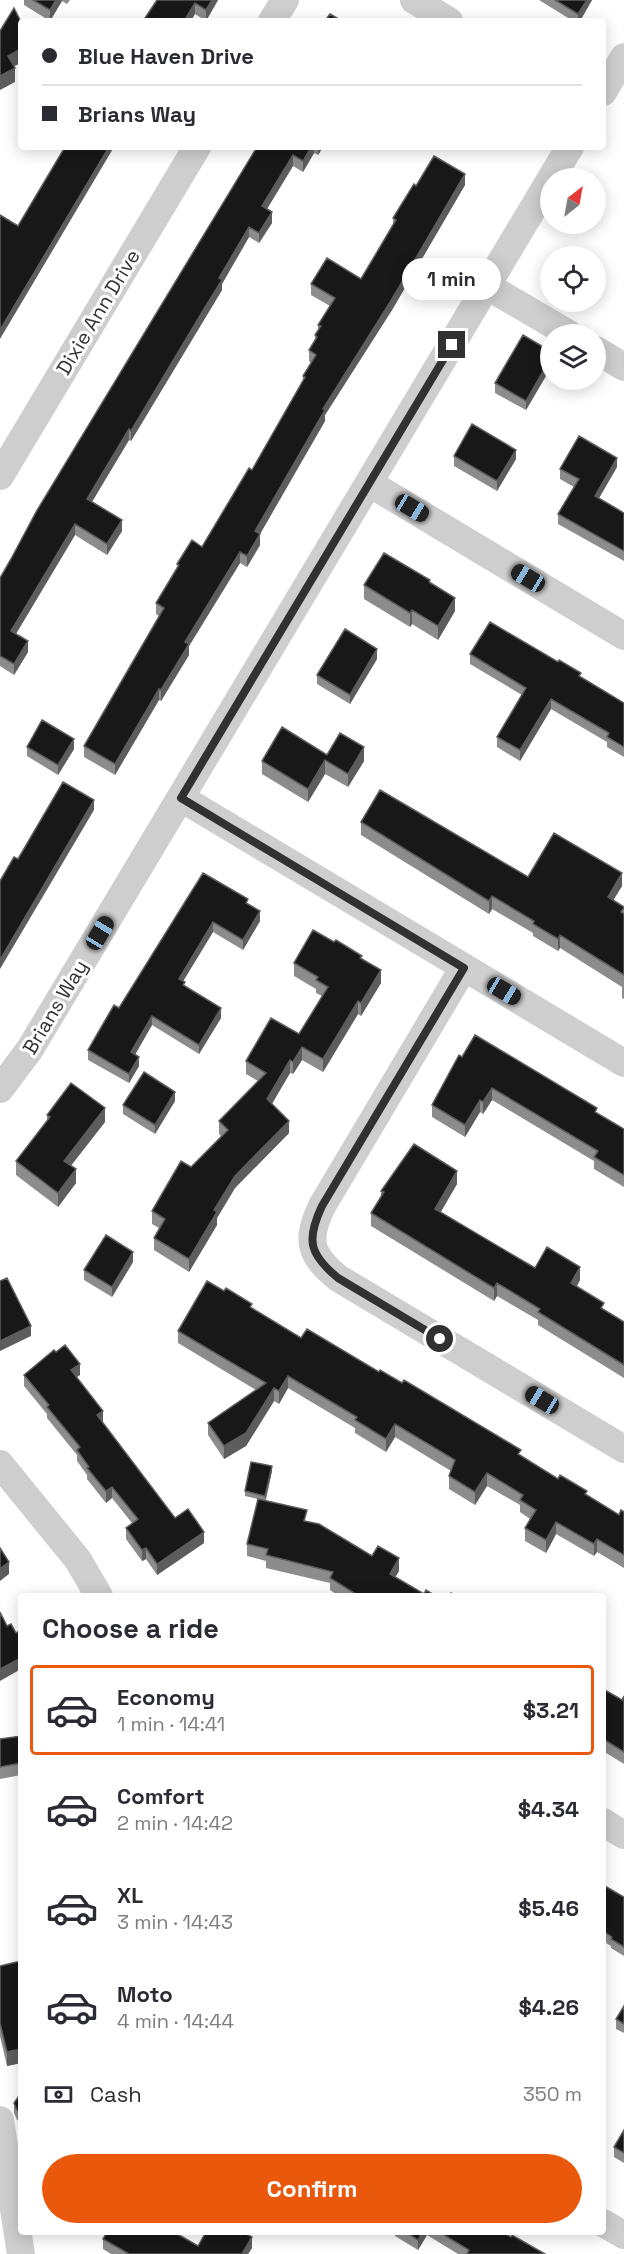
<!DOCTYPE html>
<meta charset="utf-8">
<style>
:root{--surface:#fff;--page:#f2f2f3;--text:#2b2b33;--muted:#7c7c81;--line:#e1e1e2;--accent:#ea580c}
body{margin:0;font-family:"Space Grotesk",sans-serif;background:var(--page);color:var(--text);height:100vh;display:flex;flex-direction:column;font-size:22px;white-space:nowrap}
*{box-sizing:border-box;margin:0}
p{font-size:20px;color:var(--muted)}
.icon{flex:none;width:33px;height:33px;fill:none;stroke:currentColor;stroke-width:2;stroke-linecap:round;stroke-linejoin:round}
.map{position:relative;flex:1;overflow:hidden}
.panel{position:absolute;left:18px;top:1593px;width:588px;height:642px;display:flex;flex-direction:column;background:var(--surface);border-radius:6px;box-shadow:0 3px 15px #0003}
.panel>*{flex:none}
.banner{position:absolute;left:18px;top:18px;width:588px;height:132px;border-radius:6px;box-shadow:0 3px 15px #0003;display:grid;align-content:center;height:132px;padding:0 24px;background:var(--surface)}
.needle{width:39px;rotate:31deg}
.buttons{position:absolute;left:540px;top:168px;display:grid;gap:12px}
.buttons a{display:grid;place-items:center;width:66px;height:66px;border-radius:50%;background:var(--surface);box-shadow:0 3px 15px #0003;font-size:30px}
.end{position:absolute;width:27px;height:27px;margin:-14px;border:8px solid #313131;background:#fff;box-shadow:0 0 0 3px #fff}
.from{border-radius:50%}
.bubble{position:absolute;height:42px;border-radius:21px;background:var(--surface);box-shadow:0 3px 15px #0003;font-size:20px;font-weight:700;line-height:42px;text-align:center}
.car{position:absolute;width:18px;height:36px;margin:-18px -9px;border-radius:8px;box-shadow:0 0 4px 2px #0007;background:linear-gradient(#222 24%,#8ab4d8 0 40%,#222 0 76%,#8ab4d8 0 86%,#222 0)}
.banner b{display:flex;align-items:center;gap:21px;height:57px;font-size:22px}
.banner b+b{border-top:2px solid var(--line)}
.banner i{width:15px;height:15px;background:var(--text)}
ul{padding:0;list-style:none}
li{display:flex;align-items:center;gap:18px;height:90px;margin:0 12px 9px;padding:0 12px;border:3px solid transparent;border-radius:6px}
li div{flex:1}
li b{display:block;font-size:22px}
li em{font-style:normal;font-weight:700}
li.on{border-color:var(--accent)}
li>.icon{width:54px;height:54px;stroke-width:1.5}
h2{padding:0 24px;font-size:27px;line-height:72px}
.pay{display:flex;align-items:center;gap:15px;height:66px;padding:0 24px;font-size:22px}
.pay p{margin-inline-start:auto}
.action{display:flex;gap:12px;margin-top:auto;padding:12px 24px}
.action a{flex:1;height:69px;border-radius:36px;background:var(--accent);color:#fff;font-size:24px;font-weight:700;line-height:69px;text-align:center}
.map>svg:first-child{display:block}
.lines{fill:none;stroke-linecap:round;stroke-linejoin:round}
.minor{stroke:#cecece;stroke-width:28}
.wall{fill:#8c8c8c}
.shaded-wall{fill:#5d5d5d}
.building{fill:#181818;stroke:#5d5d5d;stroke-width:1.5}
.route{stroke:#313131;stroke-width:8}
.labels{text-anchor:middle;dominant-baseline:central;stroke-width:6;stroke-linejoin:round;paint-order:stroke}
.street-label{font-size:20px;fill:#313131;stroke:#fff}
</style>
<div class="map">
<svg width="624" height="2254" viewBox="0 0 624 2254">
<rect width="100%" height="100%" fill="#fff"/>
<g class="lines">
<path class="minor" d="M414,0L449,21
M272,21L285,0
M603,92L624,57
M551,178L570,147
M487,286L569,334
M596,350L624,367
M0,476L197,147
M369,483L624,636
M181,798L624,1063
M464,967L322,1206C306,1240 309,1254 338,1278L624,1449
M0,1089L30,1049L550,180
M0,1464L78,1560L99,1596
M603,1822L624,1835
M0,2120L21,2254
M603,2223L624,2235"/>
</g>
<path class="wall" d="M24,0H70L67,4L62,1L50,21L24,5Z
M157,0H218L206,21L195,14Z
M539,0H592L580,21H573Z
M257,147H323L318,155L314,153L303,172L293,166L267,209L272,223L259,243L249,237L222,284V290L204,320L131,441L129,440L92,502L122,531L107,555L75,535L16,634L28,652L14,675L0,666V578Z
M465,185L392,310L325,415V421L260,534V545L247,567L240,563L189,646V655L161,701L159,700L115,775L84,757V746L159,616L156,614V603L177,567V564L202,547L252,470L303,381V376L311,363L309,361V350L315,341V335L318,330V325L330,306L311,295V284L361,279L393,225V218L416,186Z
M550,351V369L526,410L495,393V383Z
M454,456L516,459L497,491L454,466Z
M617,467L599,498L624,513V561L558,524V514L574,487L560,479V469Z
M430,582L455,611L438,640L412,624L410,627L364,599V585Z
M470,654L581,677L624,703V757L607,747V742L551,709L520,761L497,747V737L522,695L470,664Z
M377,659L350,704L317,684V675Z
M27,747L74,749L58,775L27,756Z
M327,755L364,761L348,787L325,774L308,802L262,774V761Z
M361,822L528,877L622,886L613,900L624,907V999L622,998V987L560,948L558,951L533,936V933L492,909L489,914L361,835Z
M203,873L248,904L260,921L243,950L213,932L183,981L185,986L221,1018L199,1054L152,1025L135,1054L139,1066L129,1083L88,1060V1050L119,1008Z
M362,959L381,983L361,1016L358,1014L323,1072L302,1060L293,1074L290,1073L272,1104L289,1133L235,1188L217,1218V1225L189,1272L154,1250V1238L159,1228L152,1224V1211L191,1167L221,1136L219,1134V1121L258,1081L246,1074V1061L299,1034L322,996L316,993V989L294,976V963Z
M459,1055L597,1113L624,1129V1187L594,1169V1161L492,1100L483,1114L480,1112L465,1137L432,1117V1105Z
M175,1101L155,1134L123,1114V1105Z
M47,1115L105,1122L71,1166L76,1183L58,1207L16,1175V1161L47,1121Z
M457,1184L440,1213L535,1268L580,1280L577,1286L604,1310L624,1322V1378L538,1325V1320L497,1296L494,1301L371,1226V1213L381,1196V1191Z
M133,1262L112,1297L84,1280V1270Z
M224,1291L301,1338L521,1456L619,1515L624,1512V1568L597,1552L594,1556L556,1534L546,1553L525,1541V1528L530,1519L520,1512V1505L487,1486L475,1505L449,1489V1476L451,1471L395,1437L386,1452L355,1433V1428L288,1388L279,1404L274,1401L246,1446L224,1459L208,1435V1423L256,1390L178,1343V1331Z
M24,1375H80L76,1377L102,1422L175,1518L204,1543L157,1575L146,1559L142,1561L126,1539V1528L132,1523L112,1498L106,1503L87,1479V1475L77,1461V1455L47,1418V1414L24,1386Z
M272,1471L266,1500L399,1571L395,1577L424,1594L436,1596H339L330,1590V1583L266,1568V1561L247,1556V1544L258,1499L245,1496V1491Z
M603,1689L622,1700L624,1696V1764L603,1751Z
M21,1736V1775L0,1779V1739Z
M603,1885L624,1897V1956L611,1948V1946L603,1941Z
M21,1961V2063L7,2066L0,2036V1966Z
M624,2006V2033L616,2029V2019Z
M21,2093V2123L17,2120L14,2113V2103Z
M624,2130V2163L614,2157V2147Z
M395,2232H502L545,2254H458L427,2235L418,2250L395,2236Z
M103,2239L198,2246L252,2248L248,2254H111L103,2249Z"/>
<path class="shaded-wall" d="M56,0H62V1L50,21V10Z
M212,0H218L206,21V10Z
M587,0H592L580,21H578V14Z
M195,3V14L191,21H184Z
M21,49V63L8,69V56Z
M15,68V82L0,90V76Z
M109,147H114L0,339V330Z
M311,147H314V153L303,172V161Z
M318,147H323L318,155Z
M293,155V166L262,217V206Z
M465,174V185L392,310L325,415V421L260,534V545L247,567V556L255,531L323,409Z
M272,212V223L259,243V233Z
M249,227V237L222,284V290L131,441V431Z
M550,359V369L526,410V401Z
M129,429V440L87,510V499Z
M516,450V459L497,491V481Z
M617,458V467L595,505V496Z
M122,520V531L107,555V544Z
M75,524V535L11,642V631Z
M240,552V563L189,646V655L161,701V690L185,642Z
M455,598V611L438,640V626Z
M412,610V624L410,627V613Z
M28,641V652L14,675V664Z
M377,649V659L350,704V695Z
M159,689V700L115,775V764Z
M551,699V709L520,761V750Z
M74,739V749L58,775V765Z
M364,747V761L348,787V774Z
M325,760V774L308,802V789Z
M94,800V810L0,969V960Z
M622,873V886L608,909V897Z
M492,896V909L489,914V901Z
M260,911V921L243,950V940Z
M213,922V932L179,988V979Z
M560,935V948L558,951V939Z
M381,970V983L361,1016V1003Z
M358,1001V1014L323,1072V1059Z
M221,1008V1018L199,1054V1045Z
M152,1016V1025L131,1062V1052Z
M302,1047V1060L293,1074V1062Z
M139,1057V1066L129,1083V1074Z
M290,1060V1073L267,1112V1099Z
M492,1088V1100L483,1114V1102Z
M175,1092V1101L155,1134V1125Z
M480,1100V1112L465,1137V1125Z
M105,1108V1122L64,1174V1161Z
M289,1121V1133L235,1188L217,1218V1225L189,1272V1259L214,1210L235,1176Z
M76,1169V1183L58,1207V1193Z
M457,1171V1184L435,1222V1209Z
M133,1252V1262L112,1297V1287Z
M580,1267V1280L571,1296V1283Z
M497,1283V1296L494,1301V1288Z
M31,1326V1336L0,1351V1341Z
M80,1364V1375L71,1381V1370Z
M288,1376V1388L279,1404V1391Z
M274,1388V1401L246,1446L224,1459V1446Z
M103,1411V1422L97,1426V1415Z
M395,1424V1437L386,1452V1439Z
M272,1466V1471L265,1501V1496Z
M487,1473V1486L475,1505V1492Z
M112,1487V1498L106,1503V1491Z
M556,1522V1534L546,1553V1540Z
M204,1532V1543L157,1575V1564Z
M597,1539V1552L594,1556V1544Z
M146,1548V1559L142,1561V1550Z
M399,1558V1571L390,1586V1574Z
M9,1562V1574L0,1581V1569Z
M21,1658V1669L0,1681V1669Z
M21,2049V2063L7,2066V2052Z
M422,2232H427V2235L418,2250V2240Z
M252,2237V2248L248,2254H242Z"/>
<path class="building" d="M33,0H56L50,10Z
M157,0H212L206,10L195,3L184,21H143Z
M555,0H587L578,14Z
M14,8L21,22V49L8,56L15,68L0,76V31Z
M330,14L342,21H325Z
M65,147H109L0,330V215L18,226Z
M257,147H311L303,161L293,155L262,206L272,212L259,233L249,227L219,278L222,280L204,309L131,431L129,429L87,499L122,520L107,544L75,524L11,631L28,641L14,664L0,656V578L11,559L36,512Z
M434,156L465,174L392,299L323,409L325,410L255,531L260,534L247,556L240,552L185,642L189,644L161,690L159,689L115,764L84,746L164,608L156,603L179,565L177,564L192,540L202,547L249,468L252,470L305,377L303,376L316,355L309,350L317,337L315,335L321,326L318,325L335,298L311,284L327,258L361,279L396,220L393,218L414,184L416,186Z
M523,335L550,351V359L526,401L495,383Z
M472,424L516,450L497,481L454,456Z
M579,436L617,458L595,496L624,513V551L558,514L579,479L560,469Z
M384,553L430,580L429,582L455,598L438,626L412,610L410,613L364,585Z
M490,622L558,662L559,660L581,673L579,676L624,703V747L607,737L609,733L551,699L520,750L497,737L526,688L470,654Z
M345,629L377,649L350,695L317,675Z
M42,720L74,739L58,765L27,747Z
M282,727L327,755L340,733L364,747L348,774L325,760L308,789L262,761Z
M63,782L94,800L0,960V881L14,857L18,859Z
M380,790L528,877L554,833L622,873L608,897L624,907L621,912L624,914V975L560,935L558,939L533,924L534,921L492,896L489,901L361,822Z
M203,873L248,899L246,903L260,911L243,940L213,922L179,979L185,982L183,985L221,1008L199,1045L152,1016L131,1052L139,1057L129,1074L88,1050L114,1005L119,1008Z
M313,930L334,942L336,940L362,956L360,958L381,970L361,1003L358,1001L323,1059L302,1047L293,1062L290,1060L267,1099L289,1121L235,1176L214,1210L217,1212L189,1259L154,1238L165,1219L152,1211L181,1161L191,1167L228,1130L219,1121L266,1073L246,1061L271,1018L299,1034L328,987L316,980L318,977L294,963Z
M475,1035L597,1108L595,1112L624,1129V1175L594,1157L598,1151L492,1088L483,1102L480,1100L465,1125L432,1105L459,1055L462,1057Z
M144,1072L175,1092L155,1125L123,1105Z
M71,1083L105,1108L64,1161L76,1169L58,1193L16,1161L50,1117L47,1115Z
M414,1144L457,1171L435,1209L535,1268L547,1247L580,1267L571,1283L604,1303L601,1308L624,1322V1365L538,1312L540,1309L497,1283L494,1288L371,1213L384,1192L381,1191Z
M106,1235L133,1252L112,1287L84,1270Z
M7,1278L31,1326L0,1341V1281Z
M207,1281L224,1291L226,1288L252,1304L250,1307L301,1338L307,1329L379,1372L380,1370L402,1383L404,1380L521,1450L518,1454L558,1479L560,1475L587,1491L585,1494L619,1515L621,1510L624,1512V1555L597,1539L594,1544L556,1522L546,1540L525,1528L536,1510L520,1500L523,1495L487,1473L475,1492L449,1476L455,1460L395,1424L386,1439L355,1420L357,1417L288,1376L279,1391L274,1388L246,1433L224,1446L208,1423L266,1383L178,1331Z
M65,1345L80,1364L71,1370L103,1411L97,1415L175,1518L188,1509L204,1532L157,1564L146,1548L142,1550L126,1528L138,1519L112,1487L106,1491L87,1468L89,1467L77,1450L80,1447L47,1407L49,1405L24,1375L54,1350L56,1352Z
M251,1462L272,1466L265,1496L245,1491Z
M258,1499L307,1510L304,1521L319,1524L372,1556L378,1546L399,1558L390,1574L424,1594L426,1590L436,1596H359L330,1578L333,1572L266,1555L268,1549L247,1544Z
M0,1548L9,1562L0,1569Z
M451,1593L457,1596H449Z
M0,1612L7,1626L11,1624L16,1633L21,1630V1658L0,1669Z
M603,1689L622,1700L624,1696V1752L603,1739Z
M21,1736V1763L0,1767V1739Z
M603,1885L624,1897V1947L611,1939L612,1937L603,1931Z
M21,1961V2049L7,2052L0,2023V1966Z
M624,2006V2024L616,2019Z
M21,2093V2113L17,2110L14,2103Z
M624,2130V2153L614,2147Z
M107,2232H174L198,2246L206,2232H243L252,2237L242,2254H129L103,2239Z
M406,2232H422L418,2240Z
M439,2232H502L511,2237L512,2235L545,2254H467L469,2250Z"/>
<g class="lines">
<path class="route" d="M440,1339L338,1278C309,1254 306,1240 322,1206L464,968L181,798L452,345"/>
</g>
<g class="labels">
<g class="street-label">
<text transform="translate(98 312) rotate(-59)">Dixie Ann Drive</text>
<text transform="translate(55 1007) rotate(-59)">Brians Way</text>
</g>
</g>
</svg>
<div class="buttons">
<a><svg class="needle" viewBox="-14 -14 28 28"><path d="M0-13l5 13h-10z" fill="#e53935"/><path d="M0 13l5-13h-10z" fill="#7c7c81"/></svg></a>
<a><svg class="icon" aria-label="locate" viewBox="0 0 24 24"><circle cx="12" cy="12" r="6"/><path d="M12 2v4M12 18v4M2 12h4M18 12h4"/></svg></a>
<a><svg class="icon" aria-label="layers" viewBox="0 0 24 24"><path d="M12 4l9 5-9 5-9-5zM3 14l9 5 9-5"/></svg></a>
</div>
<i class="end from" style="left:440px;top:1339px"></i>
<i class="end" style="left:452px;top:345px"></i>
<div class="bubble" style="left:402px;top:258px;width:99px">1 min</div>
<i class="car" style="left:412px;top:508px;rotate:121deg"></i>
<i class="car" style="left:528px;top:578px;rotate:301deg"></i>
<i class="car" style="left:100px;top:933px;rotate:31deg"></i>
<i class="car" style="left:504px;top:991px;rotate:121deg"></i>
<i class="car" style="left:542px;top:1400px;rotate:301deg"></i>
<div class="banner">
<b><i class="from"></i>Blue Haven Drive</b>
<b><i></i>Brians Way</b>
</div>
<section class="panel">
<h2>Choose a ride</h2>
<ul>
<li class="on"><svg class="icon" aria-label="car" viewBox="0 0 24 24"><path d="M5 17H2v-5l4-1 3-4h7l3 4 3 1v5h-3M9 17h6M6 11h13"/><circle cx="7" cy="17" r="2"/><circle cx="17" cy="17" r="2"/></svg><div><b>Economy</b><p>1 min · 14:41</p></div><em>$3.21</em></li>
<li><svg class="icon" aria-label="car" viewBox="0 0 24 24"><path d="M5 17H2v-5l4-1 3-4h7l3 4 3 1v5h-3M9 17h6M6 11h13"/><circle cx="7" cy="17" r="2"/><circle cx="17" cy="17" r="2"/></svg><div><b>Comfort</b><p>2 min · 14:42</p></div><em>$4.34</em></li>
<li><svg class="icon" aria-label="car" viewBox="0 0 24 24"><path d="M5 17H2v-5l4-1 3-4h7l3 4 3 1v5h-3M9 17h6M6 11h13"/><circle cx="7" cy="17" r="2"/><circle cx="17" cy="17" r="2"/></svg><div><b>XL</b><p>3 min · 14:43</p></div><em>$5.46</em></li>
<li><svg class="icon" aria-label="car" viewBox="0 0 24 24"><path d="M5 17H2v-5l4-1 3-4h7l3 4 3 1v5h-3M9 17h6M6 11h13"/><circle cx="7" cy="17" r="2"/><circle cx="17" cy="17" r="2"/></svg><div><b>Moto</b><p>4 min · 14:44</p></div><em>$4.26</em></li>
</ul>
<div class="pay"><svg class="icon" aria-label="cash" viewBox="0 0 24 24"><path d="M3 7h18v10H3z"/><circle cx="12" cy="12" r="2"/></svg>Cash<p>350 m</p></div>
<div class="action"><a>Confirm</a></div>
</section>
</div>
